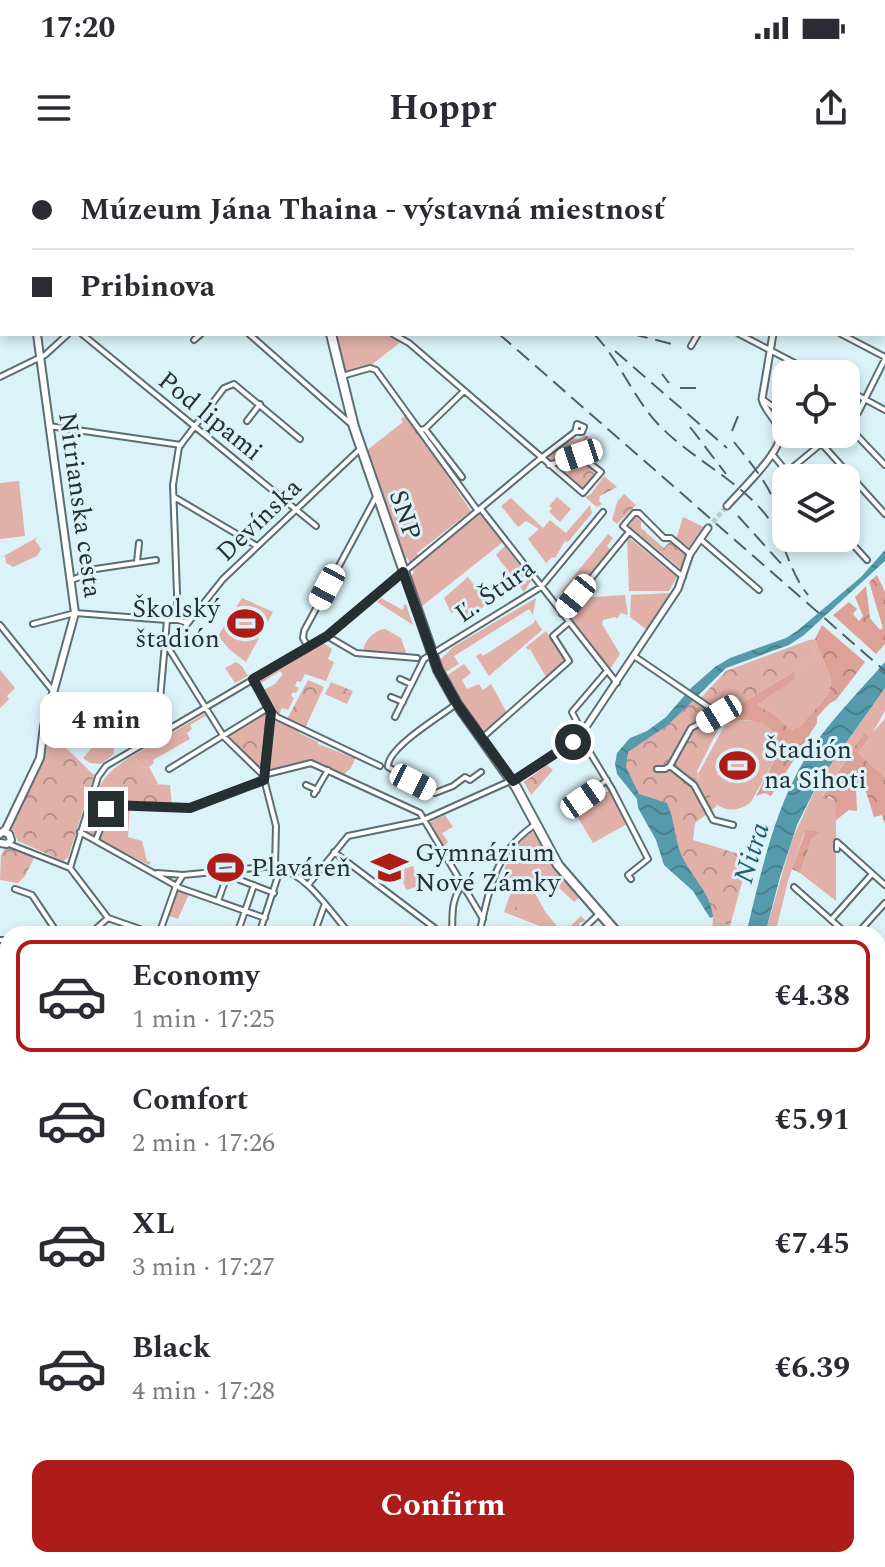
<!DOCTYPE html>
<meta charset="utf-8">
<style>
:root{--surface:#fff;--page:#f7f7f7;--text:#2b2b33;--muted:#7c7c81;--line:#e1e1e2;--accent:#ad1c18}
body{margin:0;font-family:Spectral,serif;background:var(--page);color:var(--text);height:100vh;display:flex;flex-direction:column;font-size:30px;white-space:nowrap}
*{box-sizing:border-box;margin:0}
p{font-size:26px;color:var(--muted)}
.icon{flex:none;width:44px;height:44px;fill:none;stroke:currentColor;stroke-width:2;stroke-linecap:round;stroke-linejoin:round}
.map{position:relative;flex:1;overflow:hidden}
.side{position:absolute;left:0px;top:766px;width:886px;height:642px;display:flex;flex-direction:column;background:var(--surface);border-radius:24px 24px 0 0;box-shadow:0 4px 12px #0003}
.side>*{flex:none}
.banner{position:absolute;left:0px;top:0px;width:886px;height:176px;box-shadow:0 4px 12px #0003;display:grid;align-content:center;height:176px;padding:0 32px;background:var(--surface)}
.fabs{position:absolute;left:772px;top:200px;display:grid;gap:16px}
.fabs a{display:grid;place-items:center;width:88px;height:88px;border-radius:16px;background:var(--surface);box-shadow:0 4px 12px #0003;font-size:40px}
.end{position:absolute;width:36px;height:36px;margin:-18px;border:10px solid #262f31;background:#fff;box-shadow:0 0 0 4px #fff}
.from{border-radius:50%}
.bubble{position:absolute;height:56px;border-radius:16px;background:var(--surface);box-shadow:0 4px 12px #0003;font-size:26px;font-weight:700;line-height:56px;text-align:center}
.car{position:absolute;width:24px;height:48px;margin:-24px -12px;border-radius:10px;box-shadow:0 0 6px 2px #0007;background:linear-gradient(#fff 24%,#345 0 40%,#fff 0 76%,#345 0 86%,#fff 0)}
.banner b{display:flex;align-items:center;gap:28px;height:76px;font-size:30px}
.banner b+b{border-top:2px solid var(--line)}
.banner i{width:20px;height:20px;background:var(--text)}
ul{padding:14px 0 0;list-style:none}
li{display:flex;align-items:center;gap:24px;height:112px;margin:0 16px 12px;padding:0 16px;border:4px solid transparent;border-radius:16px}
li div{flex:1}
li b{display:block;font-size:30px}
li em{font-style:normal;font-weight:700}
li.current{border-color:var(--accent)}
li>.icon{width:72px;height:72px;stroke-width:1.5}
.primary-button{display:flex;gap:16px;margin-top:auto;padding:16px 32px}
.primary-button a{flex:1;height:92px;border-radius:16px;background:var(--accent);color:#fff;font-size:32px;font-weight:700;line-height:92px;text-align:center}
.status{display:flex;justify-content:space-between;align-items:center;height:56px;padding:0 40px;background:var(--surface);direction:ltr}
.status svg{height:22px;fill:currentColor}
header{display:flex;justify-content:space-between;align-items:center;height:104px;padding:0 32px;background:var(--surface);font-size:36px;font-weight:700}
.map>svg:first-child{display:block}
.green{fill:#e1b0a9}
.forest{fill:url(#forest-crowns)}
.park{fill:url(#park-crowns)}
.water{fill:url(#water-waves)}
.lines{fill:none;stroke-linecap:round;stroke-linejoin:round}
.tertiary-tunnel{stroke:#b7cbd0;stroke-width:5;stroke-dasharray:5 2.5;stroke-linecap:butt}
.minor-casing{stroke:#5a6e73;stroke-width:8}
.tertiary-casing{stroke:#5a6e73;stroke-width:9}
.secondary-casing{stroke:#5a6e73;stroke-width:10}
.primary-casing{stroke:#5a6e73;stroke-width:12}
.minor{stroke:#fff;stroke-width:4}
.tertiary{stroke:#fff;stroke-width:5}
.secondary{stroke:#fff;stroke-width:6}
.primary{stroke:#fff;stroke-width:8}
.rail{stroke:#535f62;stroke-width:2;stroke-dasharray:16 8;stroke-linecap:butt}
.route{stroke:#262f31;stroke-width:10}
.labels{text-anchor:middle;dominant-baseline:central;stroke-width:6;stroke-linejoin:round;paint-order:stroke}
.street-label{font-size:26px;fill:#262f31;stroke:#dbf2f8}
.poi-label{font-size:26px;fill:#262f31;stroke:#dbf2f8;text-anchor:start}
.water-label{font-size:28px;font-style:italic;fill:#255e6c;stroke:#dbf2f8}
</style>
<div class="status"><b>17:20</b><svg viewBox="0 0 49 12"><path d="M0 12V9h3v3zM5 12V6h3v6zM10 12V3h3v9zM15 12V0h3v12zM26 1h20v11H26zM47 4h2v5h-2z"/></svg></div>
<header><svg class="icon" aria-label="menu" viewBox="0 0 24 24"><path d="M4 6h16M4 12h16M4 18h16"/></svg>Hoppr<svg class="icon" aria-label="share" viewBox="0 0 24 24"><path d="M12 15V3M7 8l5-5 5 5M5 13v7h14v-7"/></svg></header>
<div class="map">
<svg width="885" height="1407" viewBox="0 0 885 1407">
<defs>
<pattern id="forest-crowns" width="20" height="18" patternUnits="userSpaceOnUse" patternTransform="scale(2)"><rect width="20" height="18" fill="#dea198"/><path d="M2 6a3 3 0 1 1 6 0M12 15a3 3 0 1 1 6 0" fill="none" stroke="#b4847d"/></pattern>
<pattern id="park-crowns" width="20" height="18" patternUnits="userSpaceOnUse" patternTransform="scale(2)"><rect width="20" height="18" fill="#e1b0a9"/><path d="M2 6a3 3 0 1 1 6 0M12 15a3 3 0 1 1 6 0" fill="none" stroke="#b6908a"/></pattern>
<pattern id="water-waves" width="16" height="10" patternUnits="userSpaceOnUse" patternTransform="scale(2)"><rect width="16" height="10" fill="#559bac"/><path d="M0 5q4-4 8 0t8 0" fill="none" stroke="#467f8d"/></pattern>
</defs>
<rect width="100%" height="100%" fill="#dbf2f8"/>
<path class="green" d="M334,174H388L402,181L370,206L348,213L343,208Z
M405,256L408,257L471,351L417,393L418,396L410,403L407,397L404,402L395,378L397,375L366,291L403,262L401,259Z
M19,321L25,376L0,379V323Z
M557,337L571,349L560,362L549,352L552,348L549,346Z
M511,338L543,368L550,360L566,373L590,345L592,353L568,382L565,381L555,398L552,397L546,403L528,379L539,369L526,361L518,367L501,346Z
M478,354L481,355L503,382L421,447L410,416L414,413L412,407Z
M683,357L704,367L689,387L676,379Z
M627,376L677,417L669,431H629Z
M38,377L35,380L41,389L37,396L13,407L6,403L5,396L0,398Z
M505,386L531,421L524,432L496,395Z
M468,417L487,443L469,461L457,450L451,453L444,438Z
M670,433L647,470L630,457L631,435Z
M625,435L628,455L621,453L617,459L615,457L603,460L602,464L620,494L610,509L565,452L577,438Z
M242,438L273,452L246,502L230,490L218,476Z
M381,438L403,450L404,445L406,444L413,465L377,442Z
M536,438L533,455L529,449L454,496L459,504L444,513L439,501L453,487Z
M535,459L542,470L489,516L476,496L481,493L483,496L534,463Z
M385,469L401,478L407,495L364,490C363,482 376,469 385,469Z
M546,471L565,501L547,519L530,489L528,490L526,487Z
M815,479C827,519 845,518 811,554C805,561 801,568 792,572L772,553L757,545L793,520L796,510L815,492L809,480Z
M322,482L332,489L328,499L334,502L326,521L305,514L301,522L297,521L295,526L299,528L296,533L293,532L291,536L294,538L288,550L282,548L278,556L271,549L261,531L275,524L283,514L280,511L261,523L260,526L258,519Z
M236,502L242,506L248,516L235,523L225,508Z
M464,504L471,513L462,520L467,529L479,524L483,530L491,524L507,553L485,571H481L460,542L446,516Z
M0,510L15,528L7,536L9,539L0,548Z
M885,528V551L873,572L885,559V617L858,593L870,577L864,572L822,636L836,640V741L800,713L812,678L804,674L788,721L775,774H765L792,680L819,621Z
M204,554L207,555L190,565L192,569L187,573L190,579L153,600L154,603L149,607L158,624H153L134,595Z
M273,557L299,570V573L318,582V584L352,597L354,595L356,597L351,608L343,615L314,602L270,610L265,608Z
M755,560L767,565L777,577L775,599L751,642C726,662 704,639 698,614L725,565L732,561Z
M113,573L114,594L101,604L90,603L83,598L97,582L104,581L106,574Z
M609,631L627,664L593,683L574,651Z
M112,646L130,647L128,677L142,681L147,701L151,702L149,705L98,679L102,676L109,653H106Z
M445,655L453,667L442,673L448,682L444,686L430,662Z
M531,672L536,673L553,705L580,737L574,742L549,718L534,732L546,753L563,773L581,756L586,761L579,763L580,765L572,774H541L542,767L504,752L513,726L500,722C507,700 512,689 531,672Z
M413,706L419,726L406,730L399,710Z
M713,757L746,774H712Z
M0,896L8,903V952L0,945Z
M8,1046V1096L0,1088V1054Z
M0,1373H8L7,1402L170,1400L163,1407H0Z
M187,1400H386L375,1407H180Z"/>
<path class="forest" d="M877,415L885,432V484L876,494L833,455L849,442L857,449L853,454L859,461L863,456L855,437L866,426L870,458L880,470L883,468L869,422Z
M822,465L865,502L836,540L830,543L817,557V563L771,636L765,633L756,636L775,599L777,577C764,556 738,556 719,569L714,560L796,510L794,520L757,545L772,553L792,571C801,568 804,561 811,554C845,518 827,519 815,479Z
M864,572L870,577L858,593L885,617V664L882,655L874,657L863,622L856,627L857,651L849,650L836,660L835,640L829,636L826,639L822,637Z
M806,670L820,672L812,678L800,713L792,709Z"/>
<path class="park" d="M586,275L591,279L579,293L582,301L596,315L584,329L581,330L578,327L579,324L546,297L572,278L579,279Z
M604,316L617,327L600,336L599,341L602,344L597,347L585,337L591,334Z
M624,334L636,345L617,364L612,360L617,342Z
M636,356L641,361V368L664,388L671,380L686,394L681,409L629,366Z
M608,374L613,378L607,386L612,391L580,430L573,425L566,434L571,440L561,432Z
M809,480L815,492L796,510L722,555V562L697,611L699,619L717,646L695,663L693,680L749,697L730,766L713,757L674,687L628,620L623,601L625,592L666,561L687,537L697,542L726,511Z
M308,520L324,527L306,566L302,568L287,559Z
M331,522L353,531L347,544L325,534Z
M263,553L270,556L263,615L224,577Z
M47,575L61,583L94,615L68,698L63,701L18,681L10,664L42,599Z
M134,595L153,624L170,625L172,646L104,643L95,673L98,674L96,677L85,671C97,631 96,617 134,595Z
M547,605L553,610L531,635L524,622Z
M13,686L35,696L25,716L18,723L0,720L1,695L5,688Z
M521,729L534,732L541,745V763L513,754Z
M178,731L189,734L178,759L169,756Z"/>
<path class="water" d="M885,390V401L804,475L789,485L726,508L668,565L628,592L626,607L639,634L667,643C675,660 674,677 681,694C690,716 711,732 713,757L710,758L693,731L664,705L656,680L638,648L637,639L617,614L615,604L617,593L630,578L647,571L666,557L691,528L715,507L730,498L786,478L797,471L861,417Z
M885,502V528L819,621L797,665L780,717L765,774H746C762,709 776,638 816,582C837,554 862,528 885,502Z"/>
<g class="lines">
<path class="tertiary-tunnel" d="M708,368L727,346"/>
<defs>
<path id="minor" d="M52,0L54,2
M451,0L453,2
M483,2L484,0
M538,2L539,0
M582,2L583,0
M700,2V0
M0,146L2,134
M82,174L316,366
M249,174L352,265
M393,174L409,183L583,333L601,312L579,295L549,305
M739,174L816,214
M841,174L885,197
M194,180L201,174
M691,186L698,174
M342,216L370,208L376,210L478,351
M0,217L45,195L68,174
M846,229L885,250
M762,239L786,256
M247,261L260,244
M846,263L858,253L885,199
M846,264L885,305
M49,266L181,285
M425,269L462,317
M419,270L425,269L464,231
M575,272L577,264L584,267
M810,274L820,282L885,354
M772,294L787,312L833,274
M787,312L793,318
M174,337L257,386
M481,349L617,523
M846,377L867,400
M700,379L759,430
M137,402L139,383
M683,417L623,366L634,353H639L664,378H671L690,394
M71,420L80,417L82,411L156,400
M562,454L629,372
M178,460L173,325L179,287L224,228L234,224L300,279
M188,463L223,419L359,290
M33,464L75,453L167,460
M0,465L53,531
M327,476L356,493L417,498
M308,487L303,478L304,471L376,337
M169,489L224,577L263,615L276,666L275,706L278,716L259,774
M634,496L719,554L691,568L670,606L665,609H657
M253,519L268,548L277,557L380,606
M400,519L411,524
M391,537L403,542
M160,540L167,460H178L188,463L169,489L164,488
M455,545C439,557 387,588 388,607L435,633L453,626L465,617L470,620L481,612
M395,557L424,499L541,427L603,352
M585,569L578,564L572,552L606,512
M580,576L612,629L648,699L628,715L631,719
M482,578L569,501L553,476L568,463
M670,606L694,625L713,660L733,665
M169,609L268,548
M263,615L311,603L420,653L483,759
M263,615L271,552
M306,625L317,630
M314,634L328,610
M568,650L607,620
M80,672L180,728L265,758
M96,680L109,645L190,648L264,620
M9,684L70,708L108,758L154,774
M837,689V682L885,725
M334,692L436,769
M70,708L98,617L106,606L327,476L541,298L575,272H582L584,267
M157,713L183,715L275,706C309,716 328,749 350,774
M227,715L274,733
M308,725L348,676L421,661L508,622
M794,727L847,774
M15,729L32,735L58,774
M218,741L228,713
M831,760L872,714
M90,774L108,758
M159,774L176,726L183,715
M237,774L254,725
M314,774L324,746
M452,774C453,756 450,742 462,725
M479,774C490,728 495,691 536,664
M578,774L599,754
M857,774L885,743
M0,780H8
M0,850L8,843
M0,883L8,891
M0,952L8,957
M0,986L8,978
M878,991L885,987
M0,993L8,1001
M878,995L885,1009
M0,1050L8,1042
M0,1095L8,1104
M0,1136L8,1128
M0,1197L8,1205
M0,1275L8,1239
M878,1324L885,1321
M0,1363H8"/>
<path id="tertiary" d="M808,2L809,0
M727,346C739,332 783,291 780,273C778,260 765,252 762,239L773,174
M513,621L580,576L678,429L690,394L708,368
M878,867L885,865
M730,1407L743,1400"/>
<path id="secondary" d="M14,0L15,2
M0,674L6,669L40,598L44,566L75,453L37,174
M0,683L7,684L11,680L9,674L4,672"/>
<path id="primary" d="M193,0L195,2
M608,0L611,2
M884,141L885,142
M331,174L354,267L438,510L457,544L516,627L558,705L618,774
M848,1400L850,1407"/>
</defs>
<use href="#minor" class="minor-casing"/>
<use href="#tertiary" class="tertiary-casing"/>
<use href="#secondary" class="secondary-casing"/>
<use href="#primary" class="primary-casing"/>
<use href="#minor" class="minor"/>
<use href="#tertiary" class="tertiary"/>
<use href="#secondary" class="secondary"/>
<use href="#primary" class="primary"/>
<path class="rail" d="M299,0L301,2
M379,0L381,2
M499,174L885,511
M594,174C620,201 632,236 658,264C691,299 740,320 769,359C786,383 789,412 808,435
M632,174L672,184
M615,191L727,288
M662,214L669,223
M680,228H704
M690,267L726,314
M732,271L741,249
M734,282C756,310 779,335 782,373
M738,356L786,409"/>
</g>
<g class="lines">
<path class="route" d="M106,649L111,645L190,648L264,620L271,552L253,519L327,476L403,412L438,510L457,544L513,621L573,582"/>
</g>
<defs>
<symbol id="stadium-bare" viewBox="-9 -9 18 18"><path d="M0-5a6.5 5 0 1 0 0 10a6.5 5 0 1 0 0-10ZM-3.5-1.8h7v3.6h-7Z" fill="#ad1c18" stroke="#dbf2f8" stroke-width="2.5" paint-order="stroke"/></symbol>
<symbol id="school-bare" viewBox="-9 -9 18 18"><path d="M0-5L7-2L0 1L-7-2ZM-4 1L0 2.5L4 1V4Q0 6-4 4Z" fill="#ad1c18" stroke="#dbf2f8" stroke-width="2.5" paint-order="stroke"/></symbol>
</defs>
<g fill-rule="evenodd">
<use href="#stadium-bare" x="220" y="438" width="51" height="51"/>
<use href="#stadium-bare" x="712" y="580" width="51" height="51"/>
<use href="#stadium-bare" x="200" y="682" width="51" height="51"/>
<use href="#school-bare" x="364" y="682" width="51" height="51"/>
</g>
<g class="labels">
<g class="street-label">
<text transform="translate(210 256) rotate(39)">Pod lipami</text>
<text transform="translate(80 345) rotate(82)">Nitrianska cesta</text>
<text transform="translate(405 355) rotate(71)">SNP</text>
<text transform="translate(259 360) rotate(-44)">Devínska</text>
<text transform="translate(495 431) rotate(-35)">Ľ. Štúra</text>
</g>
<g class="poi-label">
<text x="220" y="449" text-anchor="end">Školský<tspan x="220" dy="30">štadión</tspan></text>
<text x="764" y="590">Štadión<tspan x="764" dy="30">na Sihoti</tspan></text>
<text x="415" y="693">Gymnázium<tspan x="415" dy="30">Nové Zámky</tspan></text>
<text x="251" y="708">Plaváreň</text>
</g>
<g class="water-label">
<text transform="translate(752 693) rotate(-73)">Nitra</text>
</g>
</g>
</svg>
<div class="fabs">
<a><svg class="icon" aria-label="locate" viewBox="0 0 24 24"><circle cx="12" cy="12" r="6"/><path d="M12 2v4M12 18v4M2 12h4M18 12h4"/></svg></a>
<a><svg class="icon" aria-label="layers" viewBox="0 0 24 24"><path d="M12 4l9 5-9 5-9-5zM3 14l9 5 9-5"/></svg></a>
</div>
<i class="end from" style="left:573px;top:582px"></i>
<i class="end" style="left:106px;top:649px"></i>
<div class="bubble" style="left:40px;top:532px;width:132px">4 min</div>
<i class="car" style="left:579px;top:295px;rotate:252deg"></i>
<i class="car" style="left:327px;top:427px;rotate:208deg"></i>
<i class="car" style="left:576px;top:436px;rotate:219deg"></i>
<i class="car" style="left:719px;top:554px;rotate:239deg"></i>
<i class="car" style="left:413px;top:622px;rotate:117deg"></i>
<i class="car" style="left:583px;top:639px;rotate:55deg"></i>
<div class="banner">
<b><i class="from"></i>Múzeum Jána Thaina - výstavná miestnosť</b>
<b><i></i>Pribinova</b>
</div>
<section class="side">
<ul>
<li class="current"><svg class="icon" aria-label="car" viewBox="0 0 24 24"><path d="M5 17H2v-5l4-1 3-4h7l3 4 3 1v5h-3M9 17h6M6 11h13"/><circle cx="7" cy="17" r="2"/><circle cx="17" cy="17" r="2"/></svg><div><b>Economy</b><p>1 min · 17:25</p></div><em>€4.38</em></li>
<li><svg class="icon" aria-label="car" viewBox="0 0 24 24"><path d="M5 17H2v-5l4-1 3-4h7l3 4 3 1v5h-3M9 17h6M6 11h13"/><circle cx="7" cy="17" r="2"/><circle cx="17" cy="17" r="2"/></svg><div><b>Comfort</b><p>2 min · 17:26</p></div><em>€5.91</em></li>
<li><svg class="icon" aria-label="car" viewBox="0 0 24 24"><path d="M5 17H2v-5l4-1 3-4h7l3 4 3 1v5h-3M9 17h6M6 11h13"/><circle cx="7" cy="17" r="2"/><circle cx="17" cy="17" r="2"/></svg><div><b>XL</b><p>3 min · 17:27</p></div><em>€7.45</em></li>
<li><svg class="icon" aria-label="car" viewBox="0 0 24 24"><path d="M5 17H2v-5l4-1 3-4h7l3 4 3 1v5h-3M9 17h6M6 11h13"/><circle cx="7" cy="17" r="2"/><circle cx="17" cy="17" r="2"/></svg><div><b>Black</b><p>4 min · 17:28</p></div><em>€6.39</em></li>
</ul>
<div class="primary-button"><a>Confirm</a></div>
</section>
</div>
